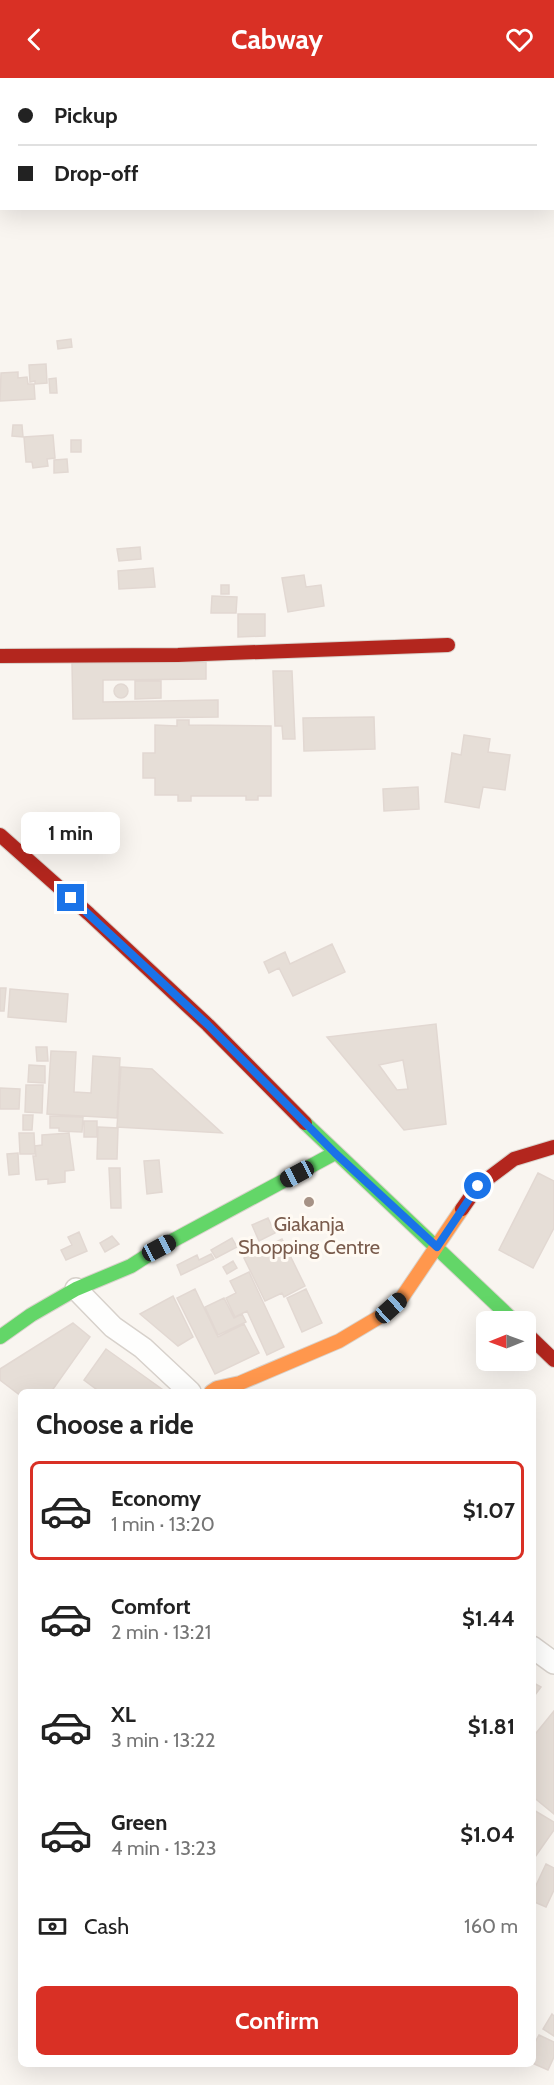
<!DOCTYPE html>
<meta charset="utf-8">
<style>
:root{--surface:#fff;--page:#f6f6f6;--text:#222;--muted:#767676;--line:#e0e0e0;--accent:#d93025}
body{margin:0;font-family:Cabin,sans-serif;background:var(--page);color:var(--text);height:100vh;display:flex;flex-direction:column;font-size:22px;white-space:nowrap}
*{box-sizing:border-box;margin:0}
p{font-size:20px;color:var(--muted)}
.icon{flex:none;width:33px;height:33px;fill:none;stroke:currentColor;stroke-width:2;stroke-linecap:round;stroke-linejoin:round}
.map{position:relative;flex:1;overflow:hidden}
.details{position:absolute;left:18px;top:1311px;width:518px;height:678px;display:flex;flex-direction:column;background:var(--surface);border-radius:9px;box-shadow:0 6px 24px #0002}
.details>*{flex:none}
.hud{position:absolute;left:0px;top:0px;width:555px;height:132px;box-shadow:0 6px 24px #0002;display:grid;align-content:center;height:132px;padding:0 18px;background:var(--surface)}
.needle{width:39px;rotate:269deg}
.buttons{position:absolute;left:476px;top:1233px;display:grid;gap:12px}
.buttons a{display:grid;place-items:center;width:60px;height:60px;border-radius:9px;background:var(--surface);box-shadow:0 6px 24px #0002;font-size:30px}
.end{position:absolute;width:27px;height:27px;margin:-14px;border:8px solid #1a73e8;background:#fff;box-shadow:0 0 0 3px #fff}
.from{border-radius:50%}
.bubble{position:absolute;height:42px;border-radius:9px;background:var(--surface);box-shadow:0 6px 24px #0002;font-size:20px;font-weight:700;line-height:42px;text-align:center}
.car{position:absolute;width:18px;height:36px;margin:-18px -9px;border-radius:8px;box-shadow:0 0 4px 2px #0007;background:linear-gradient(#222 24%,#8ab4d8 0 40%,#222 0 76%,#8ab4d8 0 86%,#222 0)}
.hud b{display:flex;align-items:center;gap:21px;height:57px;font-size:22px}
.hud b+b{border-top:2px solid var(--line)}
.hud i{width:15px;height:15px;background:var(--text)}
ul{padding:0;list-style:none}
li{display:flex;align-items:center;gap:18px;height:99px;margin:0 12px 9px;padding:0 6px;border:3px solid transparent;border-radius:9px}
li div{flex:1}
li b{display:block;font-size:22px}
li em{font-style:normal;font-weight:700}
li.selected{border-color:var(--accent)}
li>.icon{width:54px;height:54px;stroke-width:1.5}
h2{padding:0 18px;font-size:27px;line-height:72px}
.pay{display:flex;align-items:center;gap:15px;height:66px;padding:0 18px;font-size:22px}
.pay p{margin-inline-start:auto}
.action{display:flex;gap:12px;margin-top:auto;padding:12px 18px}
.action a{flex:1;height:69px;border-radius:9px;background:var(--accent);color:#fff;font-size:24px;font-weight:700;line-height:69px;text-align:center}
header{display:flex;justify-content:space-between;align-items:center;height:78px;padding:0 18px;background:var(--accent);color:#fff;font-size:27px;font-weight:700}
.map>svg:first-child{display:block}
.building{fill:#e6ded7;stroke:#e2d8d2;stroke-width:1.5;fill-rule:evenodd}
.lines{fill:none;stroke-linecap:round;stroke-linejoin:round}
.street-casing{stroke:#d7d1cb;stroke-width:24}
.fast-casing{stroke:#d9d2cb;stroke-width:16}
.slow-casing{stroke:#d9d2cb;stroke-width:16}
.jam-casing{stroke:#d9d2cb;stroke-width:16}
.street{stroke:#fefefd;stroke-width:21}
.fast{stroke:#63d668;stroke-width:14}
.slow{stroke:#ff974d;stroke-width:14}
.jam{stroke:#b3261e;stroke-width:14}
.route{stroke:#1a73e8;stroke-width:8}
.poi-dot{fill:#a69286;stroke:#fffaf3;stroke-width:2}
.labels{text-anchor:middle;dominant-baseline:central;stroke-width:6;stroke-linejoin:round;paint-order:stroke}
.poi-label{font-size:20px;fill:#7a5c4d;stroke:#fffaf3}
</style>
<header><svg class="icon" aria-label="back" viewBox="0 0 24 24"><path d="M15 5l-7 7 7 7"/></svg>Cabway<svg class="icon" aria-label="heart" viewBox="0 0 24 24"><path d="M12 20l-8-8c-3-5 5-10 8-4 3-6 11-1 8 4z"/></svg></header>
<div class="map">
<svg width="554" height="2007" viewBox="0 0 554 2007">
<rect width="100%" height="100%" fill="#f9f5f0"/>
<path class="building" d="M71,261L72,269L58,271L57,263Z
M46,286L47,305L35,306V303L30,304L29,287Z
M18,294V300L27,299L28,306H34L35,321L0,323L1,295Z
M56,300L57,315H50L49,301Z
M13,347H22L23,359L12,358Z
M53,357L55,380L47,381L48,388L33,390L32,384H26L24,359Z
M71,362H81V374H71Z
M67,381L68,394L54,395V382Z
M140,469L141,481L119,483L117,471Z
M153,490L155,509L119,511L118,493Z
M304,497L306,509L321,507L324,528L288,534L282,500Z
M221,507H229V516H221Z
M212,518L237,519L236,535H211Z
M238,536H265V558L238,559Z
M206,584V601L103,602V624L218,622V639L73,641L72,585Z
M273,593H292L295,661H283L282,648H275Z
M135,603H161V620L135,621Z
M114 613a7 7 0 1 1 14 0a7 7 0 1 1-14 0Z
M374,639L375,671L304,673L303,640Z
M177,642H189V647L271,648V718H258V722H246V718H191V723H178V717H155V700H143V675H155V647L177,648Z
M464,657L490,661L488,674L510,677L505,712L483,709L479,730L445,724L452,675L461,677Z
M418,709L419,731L384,733L383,711Z
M332,866L345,894L293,918L279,890L269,895L264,884L285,874L290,886Z
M0,910H6L4,933H0Z
M10,911L68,916L66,944L8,939Z
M436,946L446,1046L404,1052L327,959ZM403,982L408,1011L397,1012L379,987Z
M36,969H47L48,983H37Z
M51,973L76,974L74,1014L91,1015L93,978L120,980L117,1040L47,1036Z
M29,987L45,988V1005L28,1004Z
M121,989L152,991L222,1055L117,1049Z
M26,1007H43L42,1035L25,1034Z
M0,1010L20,1011L19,1031H0Z
M23,1037H33L32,1052H23Z
M50,1038L83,1039L82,1054L59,1053V1050H50Z
M84,1043H97V1059H84Z
M98,1049L118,1050L117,1081H97Z
M19,1055H34L35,1076H20Z
M69,1055L74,1092L65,1093V1104L48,1106V1101L36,1102L33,1078H36L35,1068L42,1067V1057Z
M18,1075L19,1096L9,1097L7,1076Z
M159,1082L162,1114L147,1116L144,1083Z
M109,1090H120L121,1130H111Z
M538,1095L554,1103V1150L533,1190L499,1172Z
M268,1140L275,1155L259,1163L252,1147Z
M79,1154L87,1173L66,1182L61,1172L72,1167L68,1159Z
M112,1158L119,1166L105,1174L100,1165Z
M232,1160L237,1169L216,1180L211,1172Z
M282,1161L305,1208L284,1219L282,1215L265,1223L244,1180Z
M211,1176L214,1181L181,1197L177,1187L197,1177L199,1182Z
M233,1183L237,1190L227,1196L223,1189Z
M249,1194L284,1269L267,1277L247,1233L235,1239L226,1220L236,1215L230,1203Z
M195,1211L218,1259L244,1246L259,1275L215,1296L177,1220Z
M306,1211L322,1245L302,1254L287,1220Z
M173,1218L193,1259L178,1268L140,1236Z
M224,1220L234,1240L242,1236L246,1244L218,1257L205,1229Z
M73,1245L90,1259L51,1314H21V1318L0,1302V1291Z
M106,1271L166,1314H100L84,1302Z
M532,1604L541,1609L532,1621Z
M554,1633V1736L532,1718V1660Z
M532,1731L554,1744V1752L535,1779L532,1778Z
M546,1786L554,1790V1812L546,1829L532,1823V1816Z
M552,1936L554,1938V1958L543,1951Z
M539,1957L554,1964V1979L548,1992L532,1985V1970Z"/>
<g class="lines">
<defs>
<path id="street" d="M76,1211L113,1249L143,1270L190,1314
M532,1569L554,1585"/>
<path id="fast" d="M305,1045L515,1244
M0,1259L31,1237L76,1211L131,1188L159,1170L335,1075"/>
<path id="slow" d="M211,1314L217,1310L240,1305L339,1263L381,1238L401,1221L462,1131"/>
<path id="jam" d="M0,578L178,577L448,567
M0,757L89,836L208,947L305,1045
M462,1131L478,1108L514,1081L554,1069
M525,1254L554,1282"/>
</defs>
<use href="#street" class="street-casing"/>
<use href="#fast" class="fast-casing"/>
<use href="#slow" class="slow-casing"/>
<use href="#jam" class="jam-casing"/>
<use href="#street" class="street"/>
<use href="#fast" class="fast"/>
<use href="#slow" class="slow"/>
<use href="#jam" class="jam"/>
</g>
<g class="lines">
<path class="route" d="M71,820L208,947L335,1075L437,1169L478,1108"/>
</g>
<circle class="poi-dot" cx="309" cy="1124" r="6"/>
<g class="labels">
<g class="poi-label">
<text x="309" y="1146">Giakanja<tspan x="309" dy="23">Shopping Centre</tspan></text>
</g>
</g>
</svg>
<div class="buttons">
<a><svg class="needle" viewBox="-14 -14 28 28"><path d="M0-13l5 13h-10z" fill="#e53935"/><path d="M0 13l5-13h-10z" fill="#767676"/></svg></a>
</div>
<i class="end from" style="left:478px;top:1108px"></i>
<i class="end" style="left:71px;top:820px"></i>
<div class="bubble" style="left:21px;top:734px;width:99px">1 min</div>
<i class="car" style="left:297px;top:1096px;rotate:242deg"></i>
<i class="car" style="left:159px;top:1170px;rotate:62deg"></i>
<i class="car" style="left:391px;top:1230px;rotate:48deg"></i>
<div class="hud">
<b><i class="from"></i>Pickup</b>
<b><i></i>Drop-off</b>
</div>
<section class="details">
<h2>Choose a ride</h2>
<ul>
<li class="selected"><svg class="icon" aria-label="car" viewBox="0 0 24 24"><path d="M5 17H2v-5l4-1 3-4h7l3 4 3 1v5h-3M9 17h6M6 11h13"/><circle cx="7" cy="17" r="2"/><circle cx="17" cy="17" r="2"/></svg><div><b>Economy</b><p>1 min · 13:20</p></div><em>$1.07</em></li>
<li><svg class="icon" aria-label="car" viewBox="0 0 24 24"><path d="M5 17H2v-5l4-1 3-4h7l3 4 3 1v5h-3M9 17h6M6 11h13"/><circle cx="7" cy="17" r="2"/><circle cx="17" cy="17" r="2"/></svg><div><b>Comfort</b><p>2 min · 13:21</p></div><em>$1.44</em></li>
<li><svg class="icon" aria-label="car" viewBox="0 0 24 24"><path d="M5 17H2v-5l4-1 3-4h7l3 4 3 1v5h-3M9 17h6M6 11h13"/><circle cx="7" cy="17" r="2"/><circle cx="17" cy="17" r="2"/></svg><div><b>XL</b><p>3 min · 13:22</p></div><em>$1.81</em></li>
<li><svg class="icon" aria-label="car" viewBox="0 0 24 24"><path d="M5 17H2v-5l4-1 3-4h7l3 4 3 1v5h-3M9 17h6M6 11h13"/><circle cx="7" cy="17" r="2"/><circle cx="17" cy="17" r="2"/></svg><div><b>Green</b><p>4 min · 13:23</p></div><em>$1.04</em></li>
</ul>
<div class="pay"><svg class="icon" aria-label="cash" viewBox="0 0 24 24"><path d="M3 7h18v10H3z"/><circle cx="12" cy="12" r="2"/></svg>Cash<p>160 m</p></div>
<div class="action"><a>Confirm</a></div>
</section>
</div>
